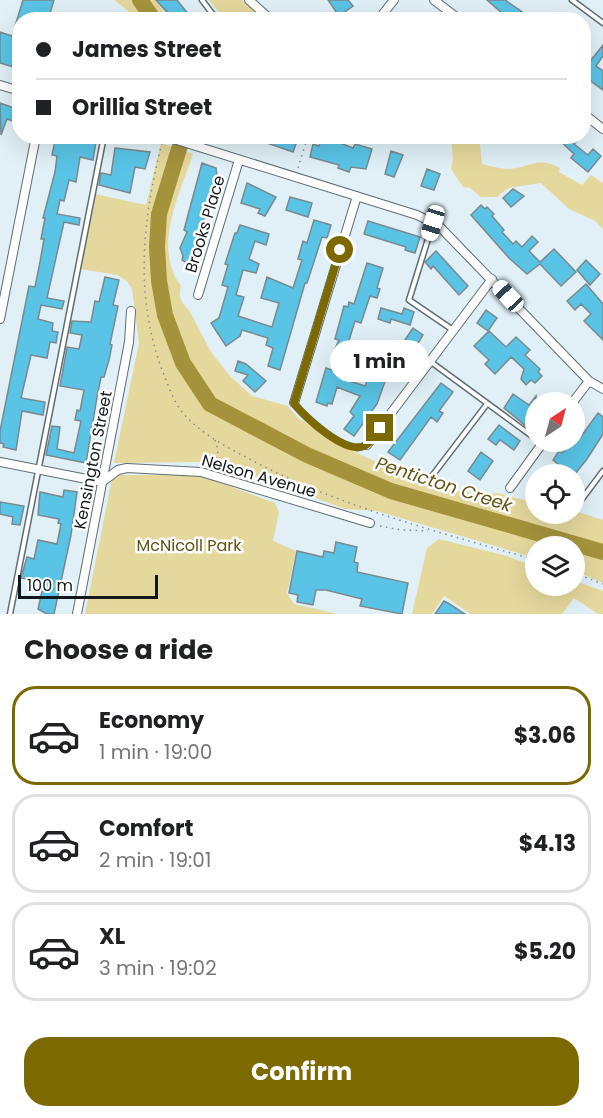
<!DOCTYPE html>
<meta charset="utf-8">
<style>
:root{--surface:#fff;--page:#f6f6f6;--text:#202124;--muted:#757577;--line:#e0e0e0;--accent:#7c6900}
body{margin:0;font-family:Poppins,sans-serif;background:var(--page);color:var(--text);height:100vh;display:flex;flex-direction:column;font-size:22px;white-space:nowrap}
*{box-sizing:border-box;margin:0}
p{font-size:20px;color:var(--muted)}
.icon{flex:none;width:33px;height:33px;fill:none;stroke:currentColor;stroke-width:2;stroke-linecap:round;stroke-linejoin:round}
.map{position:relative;height:614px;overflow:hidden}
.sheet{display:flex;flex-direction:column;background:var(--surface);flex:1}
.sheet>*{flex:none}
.guide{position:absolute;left:12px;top:12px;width:579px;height:132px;border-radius:24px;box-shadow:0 6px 24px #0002;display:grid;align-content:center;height:132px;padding:0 24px;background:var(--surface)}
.needle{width:39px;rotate:36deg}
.buttons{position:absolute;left:525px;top:392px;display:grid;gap:12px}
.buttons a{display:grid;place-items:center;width:60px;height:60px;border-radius:50%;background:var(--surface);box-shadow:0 6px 24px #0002;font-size:30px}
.scale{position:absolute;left:18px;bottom:15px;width:140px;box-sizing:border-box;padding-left:6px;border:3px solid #121719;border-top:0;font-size:16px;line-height:21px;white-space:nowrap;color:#121719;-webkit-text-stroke:4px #fff;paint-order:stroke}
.end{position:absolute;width:27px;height:27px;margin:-14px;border:8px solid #7c6900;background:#fff;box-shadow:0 0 0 3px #fff}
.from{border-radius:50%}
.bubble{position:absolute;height:42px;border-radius:21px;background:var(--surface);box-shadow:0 6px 24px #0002;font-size:20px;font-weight:700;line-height:42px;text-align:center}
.car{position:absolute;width:18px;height:36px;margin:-18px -9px;border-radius:8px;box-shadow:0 0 4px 2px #0007;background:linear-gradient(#fff 24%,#345 0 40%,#fff 0 76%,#345 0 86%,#fff 0)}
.guide b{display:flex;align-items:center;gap:21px;height:57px;font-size:22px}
.guide b+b{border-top:2px solid var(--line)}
.guide i{width:15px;height:15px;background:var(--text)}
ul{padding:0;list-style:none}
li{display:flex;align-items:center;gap:18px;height:99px;margin:0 12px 9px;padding:0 12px;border:3px solid var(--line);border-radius:24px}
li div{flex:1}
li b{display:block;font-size:22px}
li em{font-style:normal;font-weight:700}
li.active{border-color:var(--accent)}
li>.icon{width:54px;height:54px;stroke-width:1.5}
h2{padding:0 24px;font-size:27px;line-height:72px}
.cta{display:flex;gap:12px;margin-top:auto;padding:12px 24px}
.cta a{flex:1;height:69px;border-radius:24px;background:var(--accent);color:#fff;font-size:24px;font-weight:700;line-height:69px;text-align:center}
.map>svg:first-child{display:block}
.green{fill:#e5d89d}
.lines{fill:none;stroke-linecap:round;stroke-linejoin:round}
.river{stroke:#a5933c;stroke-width:16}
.building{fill:#5ac4e6;stroke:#7a898e;stroke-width:1.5}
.service-casing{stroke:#5f6d72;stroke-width:7}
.minor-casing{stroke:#5f6d72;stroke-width:10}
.path{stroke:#828d92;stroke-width:1.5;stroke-dasharray:1.5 4.5;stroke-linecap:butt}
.service{stroke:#fff;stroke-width:4}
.minor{stroke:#fff;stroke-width:8}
.route{stroke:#7c6900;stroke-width:8}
.labels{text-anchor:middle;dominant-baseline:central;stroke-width:5;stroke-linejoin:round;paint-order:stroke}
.street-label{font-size:16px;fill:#121719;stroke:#fff}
.park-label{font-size:16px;fill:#615312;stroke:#fff}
.water-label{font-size:18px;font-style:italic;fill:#645716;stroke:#fff}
</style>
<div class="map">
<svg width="603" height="614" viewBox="0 0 603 614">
<rect width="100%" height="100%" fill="#e0f0f6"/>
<path class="green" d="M114,0H156L168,19H139Z
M209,0H242L264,19H224Z
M479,136L482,164C490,166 501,169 510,169C531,167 538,156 560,168L559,172L582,185L591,175L603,183V229L595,221L569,209L541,183L508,188L497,197H481L470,188L463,187L451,169L453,159L451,137Z
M161,143L193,154C180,194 152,247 181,286C178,296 181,303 189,310L211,352L230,376L252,396L288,406L298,418L348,449L430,486L475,494L498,493L535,503L536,513L575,511L603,520V583L575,571L574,546H536L535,558L377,511L345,509L241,471L201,462L114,463L139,343L132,289L127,281L117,275L81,269L95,194L146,205Z
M119,475H200L275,503L279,512L273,541L296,551L287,593L294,604L338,614H85L112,479Z
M439,539L507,556L535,567L536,585H574L575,581L603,591V614H598L574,598L562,614H471L444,596L432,614H412L427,548Z"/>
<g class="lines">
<path class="river" d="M140,0L154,20
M183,136L159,214L157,247L159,281L165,315L183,363L210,404L307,455L391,491L603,552"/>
</g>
<path class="building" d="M23,0H54L48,20H20V69L0,63V32L12,36Z
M156,0H177L193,20H174Z
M328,0H348L353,6L339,16Z
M487,0H505L534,20H510Z
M603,45V56L596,66L603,71V90L584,76V55L591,60Z
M0,103L17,109L13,121L7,119L1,135Z
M56,136H97L93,160L80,157L76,182L69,180L64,201L60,200L57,214L80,218L79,225L64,222L47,298L64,301L62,309L41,305L38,319L53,323L52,331L58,332L56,343L50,342L47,358L31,355L21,398L45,402L43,415L22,411L16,450L3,447L4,444L0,443V431L29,286L35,287L40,262L44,239H41L45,218H43L55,172L57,156L52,155Z
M247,136H299L293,152Z
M322,136L353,148L355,144L372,149L366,169L351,167L349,172L338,168L339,165L310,157L313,144L319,146Z
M555,136H574L578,140L574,144L588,155L593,149L601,156L588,172L571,158L574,154Z
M115,148L150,152L145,169L135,167L130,193L99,185L101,173L111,175Z
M391,151L403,155L394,177L385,174Z
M202,163L216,168L217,175L190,265L182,260L183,256L180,248L187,232L184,230Z
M427,169L440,174L434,190L421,186Z
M247,183L276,197L265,216L258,213L260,209L241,203Z
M513,189L524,196L511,207L503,198Z
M290,197L312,203L308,217L286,210Z
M481,205L485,209L487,207L494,214L492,216L504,230L502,232L513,244L516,241L522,247L532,236L538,242L529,251L540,262L554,249L576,272L561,286L540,264L527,274L509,258L471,215Z
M314,220L331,225L327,238L322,237L307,283H305L280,370L268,366L273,348L266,345L268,338L242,330L240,336L226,346L211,323L219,318L228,287L222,285L228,265L225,264L235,233H237L240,225L269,234L266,245L255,241L249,259L259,264L256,273L243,270L236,295L244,297L238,316L272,327L279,303L261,298L267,277L293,288L302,260L298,259L303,241L307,243Z
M368,221L420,237L415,253L405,250L406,247L364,234Z
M436,251L468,286L459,295L433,266L431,269L425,262Z
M586,260L600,274L590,285L577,270Z
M367,263L383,268L377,288L380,289L377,298L370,296L361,323L355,321L347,347L352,350L344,368L347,369L344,379L365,386L369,375L378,378L383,362L386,363L388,358L392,359L413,328L423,335L409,358L404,355L394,379L387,376L377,404L354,436L344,429L354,416L350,412L360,396L337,387L332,404L328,403L327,406L316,402L326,368L332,370L336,357L332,355L339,340L335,339L344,306L348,307L349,302L354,304Z
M105,277L119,280L113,305L118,306L110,344L112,345L109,360L104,377H101L97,397L86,463L46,455L52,426L60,427L57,449L74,453L81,421L75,420L77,410L80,411L84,390L60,386L67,347L79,349L82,335L70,333L72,321L91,322L95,301L99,302Z
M586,284L603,304V340L584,321L591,314L581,304L575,310L567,301Z
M381,308L402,314L404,308L414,312L410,325L391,319L390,323L378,319Z
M486,310L497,318L488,331L477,323Z
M489,331L506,347L516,337L530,350L525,355L540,369L538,372L542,376L535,383L531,380L526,385L521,379L524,369L511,357L495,374L485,364L489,360L474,346Z
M238,361L246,364L266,381L255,392L243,381L248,375L235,371Z
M441,383L453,392L439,411L443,413L437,422L431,417L400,460L388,452Z
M513,394L529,405L536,396V415L527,427L504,408Z
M598,413L603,417V434L587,459L575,474H550L558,464L553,460L559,451L562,453L574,441L576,435L580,438Z
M499,425L520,441L514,450L500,440L496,445L488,439Z
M481,452L493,461L480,480L468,471Z
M64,490L77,492L71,535L54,614H47L38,609L44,582L21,578L27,557L34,559L38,540L57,544L61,524L58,523L59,519L38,515L40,492L63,497Z
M0,502L24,506L20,525L12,524L13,517L0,514Z
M336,542L357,547L354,562L358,563L357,572L408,583L402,614L360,606L362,599L326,590H316L313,605L297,602L298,595L289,593L297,551L323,557L324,551L334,553Z
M444,601L448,603L465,614H435Z"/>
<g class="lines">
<defs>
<path id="service" d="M202,0L217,20
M572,0L603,23
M433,223L409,300L453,330
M431,362L536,439
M294,404C305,418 348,456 366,445
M432,476L487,404
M579,503L603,471
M10,614L104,136"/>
<path id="minor" d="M249,0L271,20
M434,0L460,20
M378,20L394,0
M0,85L20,91
M584,114L603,129
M164,136L417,215L439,226L589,381L603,389
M198,295L239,160
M0,319L36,136
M573,402L589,381
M294,403L357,196
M367,445L492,279
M0,462L102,482L118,470L127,468L201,472L370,523
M510,488L544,441
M77,614L129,342L131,311"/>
</defs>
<use href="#service" class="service-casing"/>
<use href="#minor" class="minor-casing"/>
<path class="path" d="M162,143C142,221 134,299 164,375C169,387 174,402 182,412C201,435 231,449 257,463C345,508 441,533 536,560
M298,168L308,136
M215,440L218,450L216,468
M380,526L402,530L428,531
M574,573L603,584"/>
<use href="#service" class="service"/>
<use href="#minor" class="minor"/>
</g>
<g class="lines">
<path class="route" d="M340,250L294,403C304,417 346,455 364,446C371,443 375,434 380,428"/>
</g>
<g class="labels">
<g class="street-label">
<text transform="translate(205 224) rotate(-73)">Brooks Place</text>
<text transform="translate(93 460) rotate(-79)">Kensington Street</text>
<text transform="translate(259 476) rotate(16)">Nelson Avenue</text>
</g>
<g class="park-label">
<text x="189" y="545">McNicoll Park</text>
</g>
<g class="water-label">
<text transform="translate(444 484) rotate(18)">Penticton Creek</text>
</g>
</g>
</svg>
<div class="buttons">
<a><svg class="needle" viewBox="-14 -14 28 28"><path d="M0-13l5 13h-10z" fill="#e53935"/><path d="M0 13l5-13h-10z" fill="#757577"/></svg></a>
<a><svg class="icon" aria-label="locate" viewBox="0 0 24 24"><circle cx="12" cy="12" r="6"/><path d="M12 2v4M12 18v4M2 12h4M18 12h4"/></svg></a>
<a><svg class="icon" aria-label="layers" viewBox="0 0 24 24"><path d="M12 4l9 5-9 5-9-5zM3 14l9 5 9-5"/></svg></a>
</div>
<div class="scale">100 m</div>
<i class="end from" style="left:340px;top:250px"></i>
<i class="end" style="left:380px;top:428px"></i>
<div class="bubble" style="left:330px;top:340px;width:99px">1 min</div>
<i class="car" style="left:433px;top:223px;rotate:197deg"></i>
<i class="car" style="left:508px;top:296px;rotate:317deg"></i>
<div class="guide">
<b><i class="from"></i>James Street</b>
<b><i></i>Orillia Street</b>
</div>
</div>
<section class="sheet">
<h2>Choose a ride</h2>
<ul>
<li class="active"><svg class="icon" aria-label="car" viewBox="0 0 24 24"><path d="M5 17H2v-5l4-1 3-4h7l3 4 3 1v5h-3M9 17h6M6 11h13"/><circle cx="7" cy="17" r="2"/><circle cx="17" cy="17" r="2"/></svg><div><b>Economy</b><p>1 min · 19:00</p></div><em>$3.06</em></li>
<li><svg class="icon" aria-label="car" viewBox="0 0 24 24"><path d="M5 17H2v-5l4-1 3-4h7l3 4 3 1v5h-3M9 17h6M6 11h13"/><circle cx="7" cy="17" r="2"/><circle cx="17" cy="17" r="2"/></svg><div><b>Comfort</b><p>2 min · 19:01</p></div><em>$4.13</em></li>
<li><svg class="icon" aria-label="car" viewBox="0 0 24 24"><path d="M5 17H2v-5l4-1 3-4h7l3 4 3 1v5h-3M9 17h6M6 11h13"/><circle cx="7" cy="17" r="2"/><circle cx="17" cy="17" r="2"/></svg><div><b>XL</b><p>3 min · 19:02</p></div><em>$5.20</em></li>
</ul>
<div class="cta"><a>Confirm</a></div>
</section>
